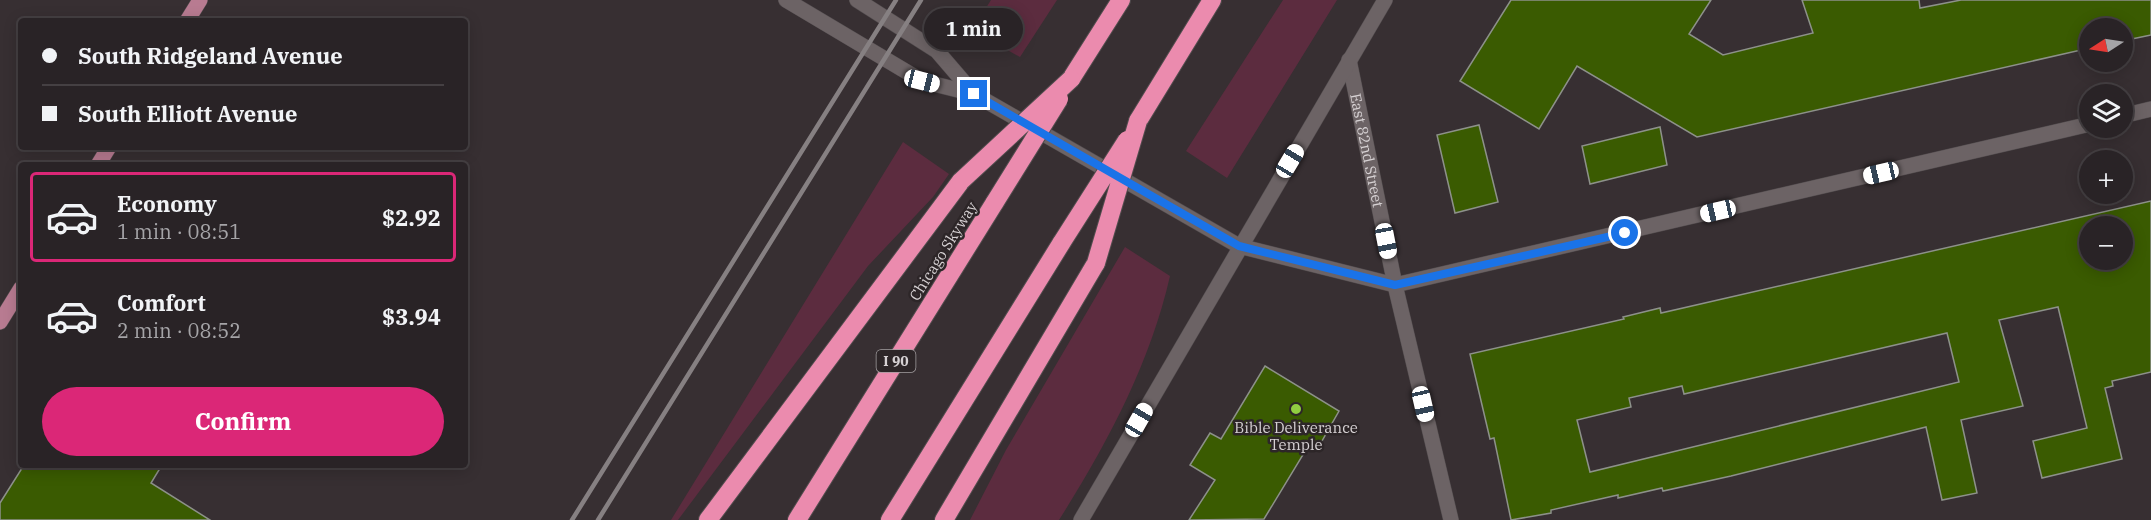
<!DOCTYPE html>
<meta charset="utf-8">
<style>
:root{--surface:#292326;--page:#312b2e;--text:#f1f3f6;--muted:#a5a4a7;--line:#454043;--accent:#db2777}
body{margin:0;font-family:"IBM Plex Serif",serif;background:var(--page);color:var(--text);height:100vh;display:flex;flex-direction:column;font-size:22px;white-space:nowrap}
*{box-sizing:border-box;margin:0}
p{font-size:20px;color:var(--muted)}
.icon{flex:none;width:33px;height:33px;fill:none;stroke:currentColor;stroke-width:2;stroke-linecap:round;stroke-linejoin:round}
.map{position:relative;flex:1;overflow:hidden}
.sheet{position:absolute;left:18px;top:162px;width:450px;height:306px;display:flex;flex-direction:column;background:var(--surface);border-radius:6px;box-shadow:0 3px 15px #0003,0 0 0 2px var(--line)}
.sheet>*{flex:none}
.guide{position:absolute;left:18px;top:18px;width:450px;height:132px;border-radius:6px;box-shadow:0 3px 15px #0003,0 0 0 2px var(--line);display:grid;align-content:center;height:132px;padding:0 24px;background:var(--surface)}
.needle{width:39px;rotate:258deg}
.fabs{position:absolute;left:2079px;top:18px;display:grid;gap:12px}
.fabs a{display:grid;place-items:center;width:54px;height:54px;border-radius:50%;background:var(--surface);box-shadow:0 3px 15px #0003,0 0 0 2px var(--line);font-size:30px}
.end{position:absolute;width:27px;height:27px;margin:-14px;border:8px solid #1a73e8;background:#fff;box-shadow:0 0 0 3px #fff}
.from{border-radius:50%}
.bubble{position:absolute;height:42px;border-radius:21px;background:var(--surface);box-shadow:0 3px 15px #0003,0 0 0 2px var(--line);font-size:20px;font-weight:800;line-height:42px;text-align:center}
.car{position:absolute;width:18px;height:36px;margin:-18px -9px;border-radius:8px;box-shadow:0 0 4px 2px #0007;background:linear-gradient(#fff 24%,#345 0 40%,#fff 0 76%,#345 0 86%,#fff 0)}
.guide b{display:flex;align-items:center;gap:21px;height:57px;font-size:22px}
.guide b+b{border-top:2px solid var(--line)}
.guide i{width:15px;height:15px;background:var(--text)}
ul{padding:10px 0 0;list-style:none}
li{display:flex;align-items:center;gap:18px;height:90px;margin:0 12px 9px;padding:0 12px;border:3px solid transparent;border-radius:6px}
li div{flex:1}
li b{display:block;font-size:22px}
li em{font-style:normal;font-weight:800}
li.current{border-color:var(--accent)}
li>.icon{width:54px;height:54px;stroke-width:1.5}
.cta{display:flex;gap:12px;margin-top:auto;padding:12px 24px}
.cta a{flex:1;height:69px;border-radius:36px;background:var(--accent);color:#fff;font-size:24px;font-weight:800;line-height:69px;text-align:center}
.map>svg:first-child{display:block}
.green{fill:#5c2c3f}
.building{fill:#3a5b01;stroke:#8d918a;stroke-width:1.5;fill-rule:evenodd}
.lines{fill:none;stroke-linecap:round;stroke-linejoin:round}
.minor-casing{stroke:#524c4e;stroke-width:16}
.major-casing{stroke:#524c4e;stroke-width:16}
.highway-casing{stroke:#524c4e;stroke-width:20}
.minor{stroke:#6c6365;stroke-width:15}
.major{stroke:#b87b91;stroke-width:15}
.highway{stroke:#eb8bae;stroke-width:18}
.rail{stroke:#868082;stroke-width:4.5}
.highway-bridge-casing{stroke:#524c4e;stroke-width:20;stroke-linecap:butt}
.highway-bridge{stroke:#eb8bae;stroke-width:18}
.route{stroke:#1a73e8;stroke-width:8}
.poi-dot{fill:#90cd41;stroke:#2d2628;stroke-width:2}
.labels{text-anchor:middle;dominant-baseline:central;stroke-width:5;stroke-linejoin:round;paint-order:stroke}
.shield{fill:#2d2628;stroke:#a39ea0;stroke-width:1.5}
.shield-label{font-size:14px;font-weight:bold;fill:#d6d1d3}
.street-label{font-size:15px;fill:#d6d1d3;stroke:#2d2628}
.poi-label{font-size:15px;fill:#d6d1d3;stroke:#2d2628}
</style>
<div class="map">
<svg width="2151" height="520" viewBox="0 0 2151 520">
<rect width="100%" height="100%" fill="#372f32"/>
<path class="green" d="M991,0H1057L1020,57L972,30Z
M1283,0H1337L1227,178L1186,151Z
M903,142L949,174L933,197L868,266L678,520H671Z
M1125,247L1170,276C1150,364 1107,444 1059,520H970L1006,450Z"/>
<path class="building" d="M1511,0H1711L1689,34L1723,55L1813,33L1802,0H1919L1920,8L1961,0H2151V35L2122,41V28H2090V48L1697,137L1577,66L1539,129L1460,81Z
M1479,125L1498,202L1455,213L1437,135Z
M1660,127L1667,165L1590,184L1582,146Z
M2151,201V372L2112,381L2113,386L2105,388L2122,459L2042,478L2033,441L2087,428L2058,307L1999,320L2023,406L1961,420L1977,493L1942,500L1926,427L1731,476L1663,491L1662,488L1618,498V495L1551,510V513L1511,520L1494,438L1490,439L1470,354L1624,319L1623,317L1660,308L1661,313ZM2090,226H2122V260H2090ZM1947,333L1959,382L1590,472L1577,420L1631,407L1629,398L1682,386L1684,394Z
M1265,366L1339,411L1318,448L1310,443L1264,519L1189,520L1215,480L1190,465L1210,433L1221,439Z
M24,465H162L151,483L210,520H0V503Z"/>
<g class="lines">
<defs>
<g id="minor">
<path d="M786,0L922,81L974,94L1239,246L1395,285L2090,124"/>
<path d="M857,0L937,51L974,94"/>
<path id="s1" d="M1349,60L1395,285L1451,520"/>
<path d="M2122,116L2151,109"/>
<path d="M1081,520L1385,0"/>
</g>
<path id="major" d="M187,21L200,0
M98,165L109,147
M0,322L21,288"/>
<path id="highway" d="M1071,79L1121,0
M1138,121L1212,0
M708,520L961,181
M797,520L995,202
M890,520L1062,242
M944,520L1096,263"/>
</defs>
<use href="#minor" class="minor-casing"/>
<use href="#major" class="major-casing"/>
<use href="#highway" class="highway-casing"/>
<use href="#minor" class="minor"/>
<use href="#major" class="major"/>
<use href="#highway" class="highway"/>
<path class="rail" d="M572,520L896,0
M598,520L921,0"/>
<defs>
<path id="highway-bridge" d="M961,181L1071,79
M995,202L1059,99
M1062,242L1127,140
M1096,263L1138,121"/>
</defs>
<use href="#highway-bridge" class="highway-bridge-casing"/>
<use href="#highway-bridge" class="highway-bridge"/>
</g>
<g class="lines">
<path class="route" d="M974,94L1239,246L1395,285L1625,233"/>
</g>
<circle class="poi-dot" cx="1296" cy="409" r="6"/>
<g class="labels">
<rect class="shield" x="876.5" y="350" width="39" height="22" rx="4.5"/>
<g class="shield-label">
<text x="896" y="361">I 90</text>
</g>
<g class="street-label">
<text stroke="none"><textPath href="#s1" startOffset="92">East 82nd Street</textPath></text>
<text transform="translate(943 251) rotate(-58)">Chicago Skyway</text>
</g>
<g class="poi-label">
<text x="1296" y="427">Bible Deliverance<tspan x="1296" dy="17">Temple</tspan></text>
</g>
</g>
</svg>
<div class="fabs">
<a><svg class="needle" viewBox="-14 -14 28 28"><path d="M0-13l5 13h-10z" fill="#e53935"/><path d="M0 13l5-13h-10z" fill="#a5a4a7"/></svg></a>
<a><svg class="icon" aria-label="layers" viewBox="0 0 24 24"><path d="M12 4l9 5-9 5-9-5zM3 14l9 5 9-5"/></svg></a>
<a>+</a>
<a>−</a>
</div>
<i class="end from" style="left:1625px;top:233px"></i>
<i class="end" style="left:974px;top:94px"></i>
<div class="bubble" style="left:924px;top:8px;width:99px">1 min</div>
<i class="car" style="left:922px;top:81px;rotate:104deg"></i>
<i class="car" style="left:1290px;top:161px;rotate:31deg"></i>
<i class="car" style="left:1881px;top:173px;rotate:257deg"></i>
<i class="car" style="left:1718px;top:211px;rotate:257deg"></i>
<i class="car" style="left:1386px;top:241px;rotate:169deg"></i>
<i class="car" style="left:1423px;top:404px;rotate:167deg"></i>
<i class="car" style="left:1139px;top:420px;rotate:30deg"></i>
<div class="guide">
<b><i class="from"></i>South Ridgeland Avenue</b>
<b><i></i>South Elliott Avenue</b>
</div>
<section class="sheet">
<ul>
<li class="current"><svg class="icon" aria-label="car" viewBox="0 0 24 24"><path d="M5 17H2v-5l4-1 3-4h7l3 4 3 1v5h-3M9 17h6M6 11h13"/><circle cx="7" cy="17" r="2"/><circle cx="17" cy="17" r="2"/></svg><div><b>Economy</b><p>1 min · 08:51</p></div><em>$2.92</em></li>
<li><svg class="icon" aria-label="car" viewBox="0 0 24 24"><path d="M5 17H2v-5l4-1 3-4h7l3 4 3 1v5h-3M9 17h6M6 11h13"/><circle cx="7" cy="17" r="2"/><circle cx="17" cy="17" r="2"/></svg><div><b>Comfort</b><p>2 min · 08:52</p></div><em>$3.94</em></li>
</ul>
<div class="cta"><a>Confirm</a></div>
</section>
</div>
